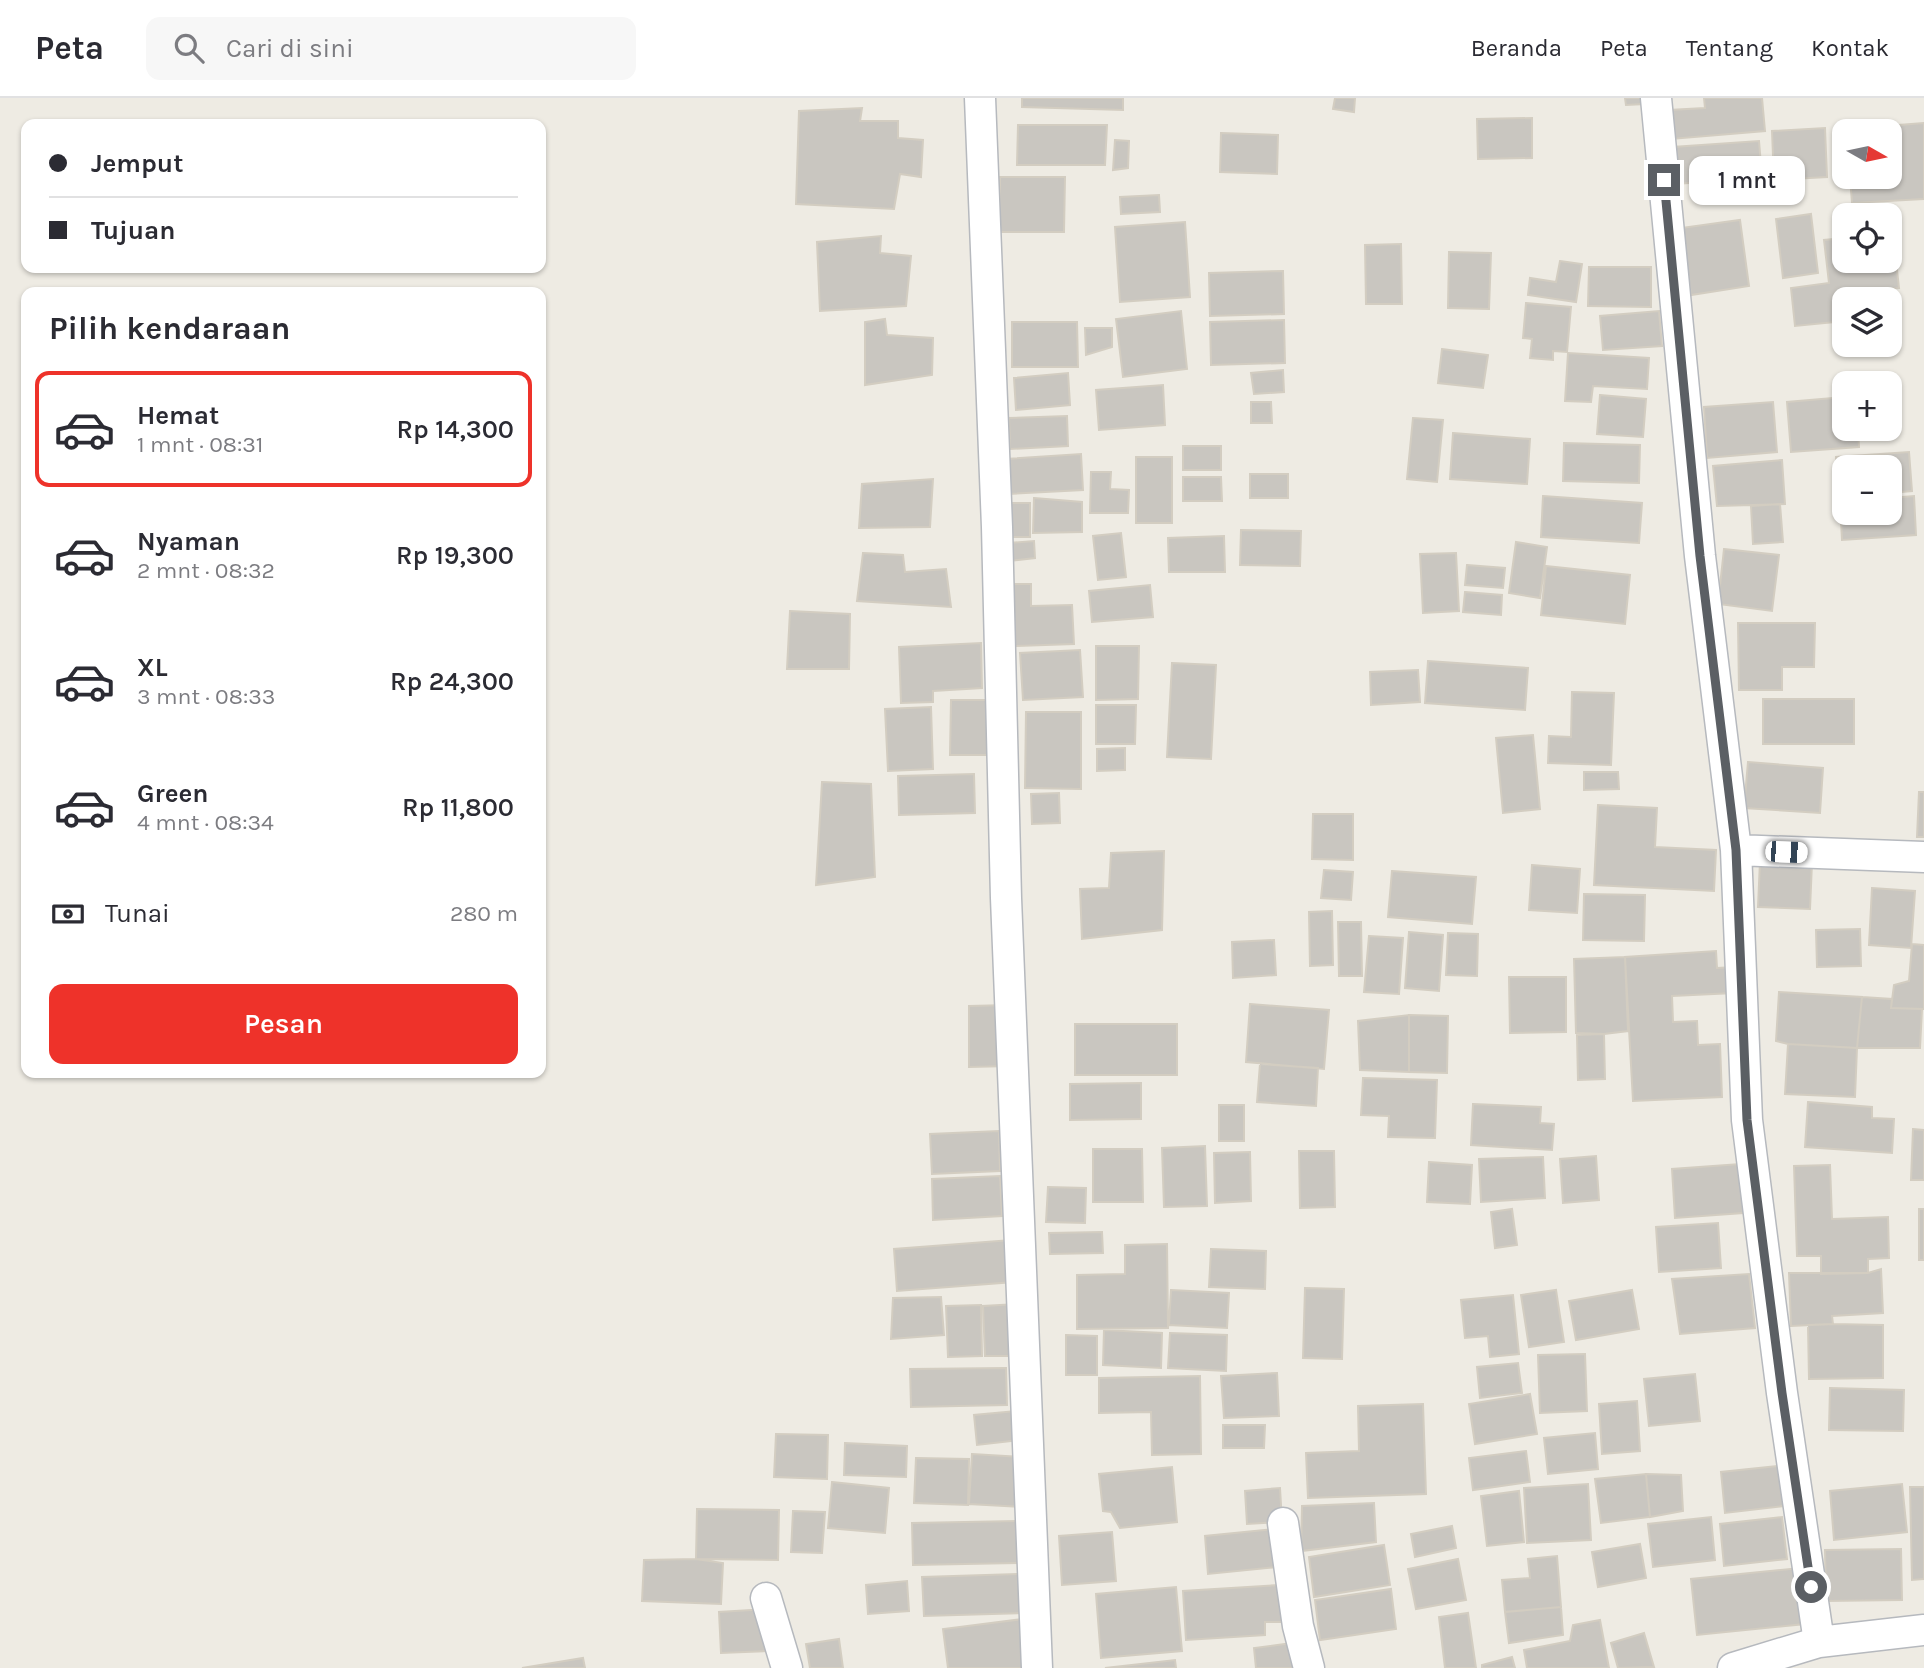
<!DOCTYPE html>
<html lang="id">
<meta charset="utf-8">
<style>
:root{--surface:#fff;--page:#f7f7f7;--text:#2b2b33;--muted:#7c7c81;--line:#e1e1e2;--accent:#ee322a}
body{margin:0;font-family:Karla,sans-serif;background:var(--page);color:var(--text);height:100vh;display:flex;flex-direction:column;font-size:26px;white-space:nowrap}
*{box-sizing:border-box;margin:0}
p{font-size:23px;color:var(--muted)}
.icon{flex:none;width:38px;height:38px;fill:none;stroke:currentColor;stroke-width:2;stroke-linecap:round;stroke-linejoin:round}
.map{position:relative;flex:1;overflow:hidden}
.side{position:absolute;left:21px;top:189px;width:525px;height:791px;display:flex;flex-direction:column;background:var(--surface);border-radius:14px;box-shadow:0 2px 5px #0004}
.side>*{flex:none}
.guide{position:absolute;left:21px;top:21px;width:525px;height:154px;border-radius:14px;box-shadow:0 2px 5px #0004;display:grid;align-content:center;height:154px;padding:0 28px;background:var(--surface)}
.needle{width:46px;rotate:99deg}
.controls{position:absolute;left:1832px;top:21px;display:grid;gap:14px}
.controls a{display:grid;place-items:center;width:70px;height:70px;border-radius:14px;background:var(--surface);box-shadow:0 2px 5px #0004;font-size:35px}
.end{position:absolute;width:32px;height:32px;margin:-16px;border:9px solid #5b5f64;background:#fff;box-shadow:0 0 0 4px #fff}
.from{border-radius:50%}
.bubble{position:absolute;height:49px;border-radius:14px;background:var(--surface);box-shadow:0 2px 5px #0004;font-size:23px;font-weight:600;line-height:49px;text-align:center}
.car{position:absolute;width:21px;height:42px;margin:-21px -10px;border-radius:9px;box-shadow:0 0 5px 2px #0007;background:linear-gradient(#fff 24%,#345 0 40%,#fff 0 76%,#345 0 86%,#fff 0)}
.guide b{display:flex;align-items:center;gap:24px;height:66px;font-size:26px}
.guide b+b{border-top:2px solid var(--line)}
.guide i{width:18px;height:18px;background:var(--text)}
ul{padding:0;list-style:none}
li{display:flex;align-items:center;gap:21px;height:116px;margin:0 14px 10px;padding:0 14px;border:4px solid transparent;border-radius:14px}
li div{flex:1}
li b{display:block;font-size:26px}
li em{font-style:normal;font-weight:600}
li.current{border-color:var(--accent)}
li>.icon{width:63px;height:63px;stroke-width:1.5}
h2{padding:0 28px;font-size:32px;line-height:84px}
.pay{display:flex;align-items:center;gap:18px;height:77px;padding:0 28px;font-size:26px}
.pay p{margin-inline-start:auto}
.primary-button{display:flex;gap:14px;margin-top:auto;padding:14px 28px}
.primary-button a{flex:1;height:80px;border-radius:14px;background:var(--accent);color:#fff;font-size:28px;font-weight:600;line-height:80px;text-align:center}
header{display:flex;align-items:center;gap:42px;box-sizing:border-box;height:98px;padding:0 35px;background:var(--surface);border-bottom:2px solid var(--line)}
header strong{font-size:33px}
nav{display:flex;gap:38px;margin-inline-start:auto;font-size:24px}
.search{width:490px;height:63px;background:var(--page);display:flex;align-items:center;gap:18px;box-sizing:border-box;padding:0 24px;border-radius:14px;color:var(--muted);font-size:26px}
.map>svg:first-child{display:block}
.building{fill:#c9c6c0;stroke:#d3cdc1;stroke-width:2}
.lines{fill:none;stroke-linecap:round;stroke-linejoin:round}
.street-casing{stroke:#b6b9be;stroke-width:33}
.street{stroke:#fff;stroke-width:30}
.route{stroke:#5b5f64;stroke-width:9}
</style>
<header>
<strong>Peta</strong>
<div class="search"><svg class="icon" aria-label="search" viewBox="0 0 24 24"><circle cx="10" cy="10" r="6"/><path d="M15 15l6 6"/></svg>Cari di sini</div>
<nav><a>Beranda</a><a>Peta</a><a>Tentang</a><a>Kontak</a></nav>
</header>
<div class="map">
<svg width="1924" height="1570" viewBox="0 0 1924 1570">
<rect width="100%" height="100%" fill="#eeebe3"/>
<path class="building" d="M1022,0H1123V12L1022,9Z
M1335,0H1355L1354,14L1333,11Z
M1625,0H1644L1645,6L1626,7Z
M1704,0H1762L1765,33L1671,41L1669,12L1705,10Z
M862,10L860,23H898V40L923,42L921,79L900,76L894,111L796,106L799,13Z
M1532,20V60L1478,61L1477,21Z
M1924,25V101L1852,105L1850,79H1890V33H1847V31Z
M1018,27H1107L1105,67H1017Z
M1825,30L1827,79L1774,82L1772,33Z
M1221,35L1278,37L1277,76L1220,74Z
M1115,42L1129,43L1128,70L1113,72Z
M1759,43L1763,91L1719,95L1718,83L1676,86L1673,49Z
M1000,79H1065L1064,134H1000Z
M1159,97L1160,114L1121,116L1120,99Z
M1811,116L1818,175L1783,180L1776,121Z
M1740,122L1749,188L1691,197L1681,130Z
M1185,124L1190,199L1120,204L1115,129Z
M1890,135H1893L1899,190L1869,193L1870,201H1844V239L1837,240L1835,224L1795,228L1791,190L1829,185L1824,142L1844,140V163H1890Z
M881,138L880,155L911,158L906,208L820,213L817,144Z
M1401,146L1402,206H1366L1365,147Z
M1449,154L1491,155L1489,211L1448,210Z
M1560,163L1582,166L1576,204L1528,197L1530,180L1556,184Z
M1589,169H1651V209L1588,208Z
M1283,173L1284,216L1210,218L1209,175Z
M1526,205L1571,209L1567,254L1553,253V262L1530,260L1532,241L1523,240Z
M1181,213L1187,271L1123,279L1116,221Z
M1659,213L1662,248L1603,252L1600,218Z
M885,221L887,237L933,240L932,277L865,287V224Z
M1284,222L1285,265L1211,267L1210,224Z
M1012,224H1077L1078,269H1012Z
M1085,230H1112V249L1086,257Z
M1442,251L1488,257L1483,290L1438,285Z
M1568,255L1649,260L1647,291L1593,288L1591,304L1565,303Z
M1283,272L1284,294L1254,296L1251,275Z
M1068,275L1070,307L1016,312L1014,280Z
M1163,287L1165,327L1099,332L1096,292Z
M1600,297L1646,301L1643,339L1597,336Z
M1844,299V331H1858L1859,349L1791,354L1787,304Z
M1251,304H1271L1272,325H1251Z
M1773,304L1777,354L1707,360L1704,309Z
M1067,318L1068,348L1010,351L1009,320Z
M1413,320L1443,322L1437,384L1407,381Z
M1453,335L1530,341L1527,386L1450,381Z
M1564,345L1640,347L1639,385L1563,383Z
M1183,348H1221V372H1183Z
M1909,354L1912,393L1890,395V369H1844V398H1838L1836,359Z
M1081,356L1083,392L1008,396L1006,361Z
M1136,359H1172V425H1136Z
M1782,362L1785,406L1717,408L1713,368Z
M1091,374H1111L1110,391L1129,392L1128,415H1090Z
M1250,376H1288V400H1250Z
M1183,379H1221L1222,403H1183Z
M933,381L930,429L859,430L862,386Z
M1543,398L1642,405L1639,445L1541,439Z
M1914,398L1916,437L1842,442L1840,403L1844,402V415H1890V400Z
M1034,400L1082,404V434L1033,435Z
M1009,405H1030V439H1009Z
M1780,406L1783,444L1753,446L1751,408Z
M1241,432L1301,433L1300,468L1240,467Z
M1121,435L1126,479L1098,482L1093,438Z
M1224,438L1225,474H1169L1168,440Z
M1034,443L1035,460L1010,463L1008,445Z
M1516,444L1547,449L1540,500L1509,495Z
M1724,451L1779,457L1772,513L1718,506Z
M863,455L903,457L905,474L946,471L951,509L857,503Z
M1456,455L1459,513L1423,515L1420,456Z
M1467,467L1505,470L1503,490L1465,487Z
M1546,468L1630,477L1625,526L1541,517Z
M1013,486H1031V508L1072,507L1074,546L1015,548Z
M1150,487L1153,519L1092,524L1089,493Z
M1465,494L1502,497L1501,517L1463,514Z
M790,513L850,516L849,571H787Z
M1738,525H1815L1814,569H1782V592H1739Z
M981,545L982,590L933,593V604L901,605L899,549Z
M1096,548H1139L1138,601L1096,602Z
M1080,552L1083,599L1023,602L1020,555Z
M1428,563L1528,570L1525,612L1425,605Z
M1172,565L1216,567L1211,661L1167,659Z
M1418,572L1420,604L1371,607L1370,574Z
M1572,594L1614,595L1611,667L1548,665L1549,638L1571,639Z
M1763,601H1854V646H1763Z
M951,602H991L990,657H950Z
M1096,607H1136L1135,646H1096Z
M931,609L933,671L888,673L885,611Z
M1026,614H1081V691L1025,690Z
M1533,637L1540,711L1503,715L1496,640Z
M1125,650V672L1097,673V651Z
M1748,664L1823,670L1820,715L1744,710Z
M1584,674H1618L1619,691L1584,692Z
M974,676L975,715L899,717L898,678Z
M822,684L871,686L875,779L816,787Z
M1919,694H1924V739H1917Z
M1059,695L1060,725L1032,726L1031,696Z
M1598,707L1657,710L1655,749L1716,752L1714,793L1594,787Z
M1313,716H1353V762L1312,761Z
M1164,753L1162,832L1082,841L1080,791L1109,790L1111,755Z
M1760,763L1812,765L1810,811L1758,809Z
M1532,767L1580,771L1577,815L1529,812Z
M1324,772L1353,774L1351,802L1321,800Z
M1392,773L1476,779L1472,826L1388,819Z
M1872,790L1915,793L1911,850L1869,847Z
M1584,796L1645,797L1644,843L1583,842Z
M1332,813L1333,867L1310,868L1309,814Z
M1338,824H1361L1362,878H1339Z
M1860,831L1861,868L1817,869L1816,832Z
M1409,834L1443,837L1439,893L1405,890Z
M1448,835L1478,836L1477,878L1446,877Z
M1369,838L1403,840L1399,896L1364,894Z
M1274,842L1276,877L1233,880L1232,844Z
M1912,846L1924,847V911L1891,910L1894,887L1909,883Z
M1716,853L1717,870L1733,869L1734,895L1672,898L1673,924L1697,923L1698,947L1720,946L1722,999L1633,1003L1625,859Z
M1625,859L1628,933L1604,936L1576,935L1574,861Z
M1509,879H1566V934L1510,935Z
M1779,894L1862,899L1857,950L1788,946L1776,943Z
M1862,899L1892,901L1891,910L1922,911L1920,950H1857Z
M1250,906L1329,912L1324,971L1246,964Z
M1009,907L1010,968L969,969V908Z
M1409,917L1448,918L1447,975L1409,974Z
M1409,917V974L1360,972L1358,923Z
M1075,926H1177V977H1075Z
M1604,936L1605,981L1578,982L1577,937Z
M1788,946L1857,950L1855,999L1785,996Z
M1260,966L1318,970L1316,1008L1257,1004Z
M1363,980L1437,982L1435,1040L1388,1039L1389,1018L1361,1017Z
M1141,985V1021L1070,1022V986Z
M1808,1004L1872,1009V1020L1894,1021L1892,1055L1805,1049Z
M1473,1006L1541,1009L1540,1025L1554,1026L1552,1052L1471,1047Z
M1219,1007H1244V1043H1219Z
M1913,1031L1924,1032V1082H1911Z
M999,1033L1000,1073L932,1076L930,1036Z
M1205,1048L1207,1108L1164,1109L1162,1050Z
M1093,1051H1142L1143,1104H1093Z
M1299,1053H1334L1335,1109L1300,1110Z
M1250,1054L1251,1103L1215,1105L1214,1055Z
M1596,1058L1599,1102L1563,1105L1560,1061Z
M1543,1059L1545,1100L1481,1104L1479,1061Z
M1429,1064L1472,1067L1470,1106L1427,1104Z
M1740,1066L1743,1115L1675,1120L1672,1071Z
M1830,1067L1832,1121L1888,1119L1889,1160L1868,1161V1175L1821,1176V1158H1797L1794,1068Z
M1000,1078L1002,1118L933,1122L932,1081Z
M1048,1089L1086,1090L1085,1125L1046,1124Z
M1512,1111L1517,1147L1495,1150L1491,1114Z
M1919,1111H1924V1162H1919Z
M1718,1125L1721,1170L1659,1174L1656,1129Z
M1102,1134L1103,1155L1050,1156L1049,1135Z
M1011,1142L1014,1184L897,1193L894,1151Z
M1167,1146L1168,1230L1077,1231V1177L1125,1176V1147Z
M1211,1151L1266,1153L1265,1191L1209,1189Z
M1881,1171L1883,1215L1832,1218L1833,1226L1791,1228L1789,1175H1868Z
M1749,1176L1755,1230L1680,1236L1672,1181Z
M1305,1190L1344,1191L1342,1261L1303,1260Z
M1171,1192L1229,1195L1227,1230L1169,1227Z
M1556,1192L1564,1244L1529,1249L1521,1197Z
M1632,1192L1639,1231L1576,1242L1569,1203Z
M1513,1197L1519,1256L1490,1259L1488,1238L1465,1240L1461,1202Z
M941,1199L944,1237L891,1241L893,1200Z
M1018,1206L1019,1258H985L983,1208Z
M981,1207L982,1258L948,1259L946,1208Z
M1833,1226L1883,1227V1280L1809,1281L1808,1227Z
M1104,1232L1162,1235L1161,1270L1103,1267Z
M1170,1235L1227,1237L1226,1273L1168,1270Z
M1066,1237L1097,1238V1277H1066Z
M1585,1256L1587,1313L1540,1315L1538,1257Z
M1518,1265L1522,1295L1480,1300L1477,1269Z
M1006,1270L1007,1307L911,1309L910,1271Z
M1277,1275L1279,1318L1224,1320L1221,1278Z
M1695,1276L1700,1323L1649,1328L1644,1281Z
M1200,1278L1201,1356L1152,1357L1151,1314L1099,1315V1280Z
M1830,1290L1904,1292L1903,1333L1829,1332Z
M1530,1296L1537,1336L1475,1346L1469,1306Z
M1637,1303L1640,1353L1602,1356L1599,1306Z
M1423,1306L1426,1396L1308,1400L1306,1355L1359,1353L1358,1308Z
M1016,1313L1020,1342L977,1347L974,1317Z
M1223,1327H1265L1264,1350H1223Z
M1595,1335L1598,1371L1548,1376L1544,1340Z
M776,1336L828,1337L827,1381L774,1379Z
M845,1345L907,1348L906,1379L844,1377Z
M1526,1353L1530,1384L1473,1392L1469,1360Z
M972,1356L1024,1359L1021,1409L969,1406Z
M916,1360L969,1361L968,1407L914,1405Z
M1788,1367L1792,1407L1725,1415L1721,1374Z
M1172,1369L1177,1424L1120,1430L1111,1414L1103,1413L1099,1376Z
M1646,1376L1681,1377L1683,1413L1650,1419Z
M1646,1376L1650,1419L1601,1425L1595,1381Z
M832,1384L889,1390L885,1435L828,1430Z
M1588,1386L1591,1442L1527,1445L1524,1390Z
M1902,1386L1907,1434L1834,1442L1830,1393Z
M1910,1389H1924V1481L1912,1482Z
M1280,1390L1282,1424L1247,1426L1245,1393Z
M1519,1393L1524,1444L1487,1448L1481,1398Z
M1374,1405L1376,1444L1301,1453L1302,1408Z
M697,1411L779,1412L778,1462L696,1461Z
M793,1413L825,1414L822,1455L791,1454Z
M1711,1419L1715,1462L1653,1469L1648,1426Z
M1782,1419L1787,1461L1724,1468L1720,1426Z
M1019,1423V1465L913,1467L912,1425Z
M1452,1428L1456,1450L1415,1459L1411,1436Z
M1284,1430L1287,1468L1208,1476L1205,1438Z
M1112,1434L1116,1483L1062,1487L1059,1438Z
M1640,1446L1646,1480L1598,1489L1592,1454Z
M1384,1447L1390,1487L1314,1499L1309,1459Z
M1901,1451L1902,1502L1826,1503L1825,1452Z
M1557,1458L1561,1509L1505,1514L1502,1482L1530,1480L1528,1461Z
M696,1461L723,1465L721,1506L642,1503L644,1462Z
M1458,1461L1466,1502L1416,1511L1408,1471Z
M1800,1470L1805,1526L1697,1537L1691,1481Z
M1022,1476L1023,1515L924,1518L922,1479Z
M907,1483L909,1513L868,1516L866,1487Z
M1280,1487L1282,1524H1265V1537L1186,1542L1183,1493Z
M1176,1489L1182,1553L1101,1560L1096,1496Z
M1391,1491L1396,1531L1320,1542L1315,1502Z
M1561,1509L1563,1537L1509,1545L1505,1514Z
M769,1511L771,1553L721,1555L719,1514Z
M1468,1515L1476,1570H1445L1439,1519Z
M1023,1521L1029,1570H948L943,1531Z
M1600,1522L1609,1570H1527L1524,1552L1570,1543L1573,1527Z
M1644,1535L1654,1569L1618,1570L1611,1545Z
M839,1541L843,1570H810L806,1546Z
M1300,1544L1302,1570H1256L1254,1550Z
M1512,1559L1515,1570H1482V1567Z
M583,1560L585,1570H522Z
M1175,1562L1176,1570H1105Z"/>
<g class="lines">
<defs>
<path id="street" d="M980,0L997,429L1006,800L1037,1570
M1656,0L1700,458L1736,752L1747,1022L1782,1295L1819,1544
M1736,752L1924,759
M1283,1425L1298,1528L1309,1570
M766,1500L787,1570
M1733,1570L1819,1544L1924,1532"/>
</defs>
<use href="#street" class="street-casing"/>
<use href="#street" class="street"/>
</g>
<g class="lines">
<path class="route" d="M1664,82L1700,458L1736,752L1747,1022L1782,1295L1811,1489"/>
</g>
</svg>
<div class="controls">
<a><svg class="needle" viewBox="-14 -14 28 28"><path d="M0-13l5 13h-10z" fill="#e53935"/><path d="M0 13l5-13h-10z" fill="#7c7c81"/></svg></a>
<a><svg class="icon" aria-label="locate" viewBox="0 0 24 24"><circle cx="12" cy="12" r="6"/><path d="M12 2v4M12 18v4M2 12h4M18 12h4"/></svg></a>
<a><svg class="icon" aria-label="layers" viewBox="0 0 24 24"><path d="M12 4l9 5-9 5-9-5zM3 14l9 5 9-5"/></svg></a>
<a>+</a>
<a>−</a>
</div>
<i class="end from" style="left:1811px;top:1489px"></i>
<i class="end" style="left:1664px;top:82px"></i>
<div class="bubble" style="left:1689px;top:58px;width:116px">1 mnt</div>
<i class="car" style="left:1786px;top:754px;rotate:92deg"></i>
<div class="guide">
<b><i class="from"></i>Jemput</b>
<b><i></i>Tujuan</b>
</div>
<section class="side">
<h2>Pilih kendaraan</h2>
<ul>
<li class="current"><svg class="icon" aria-label="car" viewBox="0 0 24 24"><path d="M5 17H2v-5l4-1 3-4h7l3 4 3 1v5h-3M9 17h6M6 11h13"/><circle cx="7" cy="17" r="2"/><circle cx="17" cy="17" r="2"/></svg><div><b>Hemat</b><p>1 mnt · 08:31</p></div><em>Rp 14,300</em></li>
<li><svg class="icon" aria-label="car" viewBox="0 0 24 24"><path d="M5 17H2v-5l4-1 3-4h7l3 4 3 1v5h-3M9 17h6M6 11h13"/><circle cx="7" cy="17" r="2"/><circle cx="17" cy="17" r="2"/></svg><div><b>Nyaman</b><p>2 mnt · 08:32</p></div><em>Rp 19,300</em></li>
<li><svg class="icon" aria-label="car" viewBox="0 0 24 24"><path d="M5 17H2v-5l4-1 3-4h7l3 4 3 1v5h-3M9 17h6M6 11h13"/><circle cx="7" cy="17" r="2"/><circle cx="17" cy="17" r="2"/></svg><div><b>XL</b><p>3 mnt · 08:33</p></div><em>Rp 24,300</em></li>
<li><svg class="icon" aria-label="car" viewBox="0 0 24 24"><path d="M5 17H2v-5l4-1 3-4h7l3 4 3 1v5h-3M9 17h6M6 11h13"/><circle cx="7" cy="17" r="2"/><circle cx="17" cy="17" r="2"/></svg><div><b>Green</b><p>4 mnt · 08:34</p></div><em>Rp 11,800</em></li>
</ul>
<div class="pay"><svg class="icon" aria-label="cash" viewBox="0 0 24 24"><path d="M3 7h18v10H3z"/><circle cx="12" cy="12" r="2"/></svg>Tunai<p>280 m</p></div>
<div class="primary-button"><a>Pesan</a></div>
</section>
</div>
